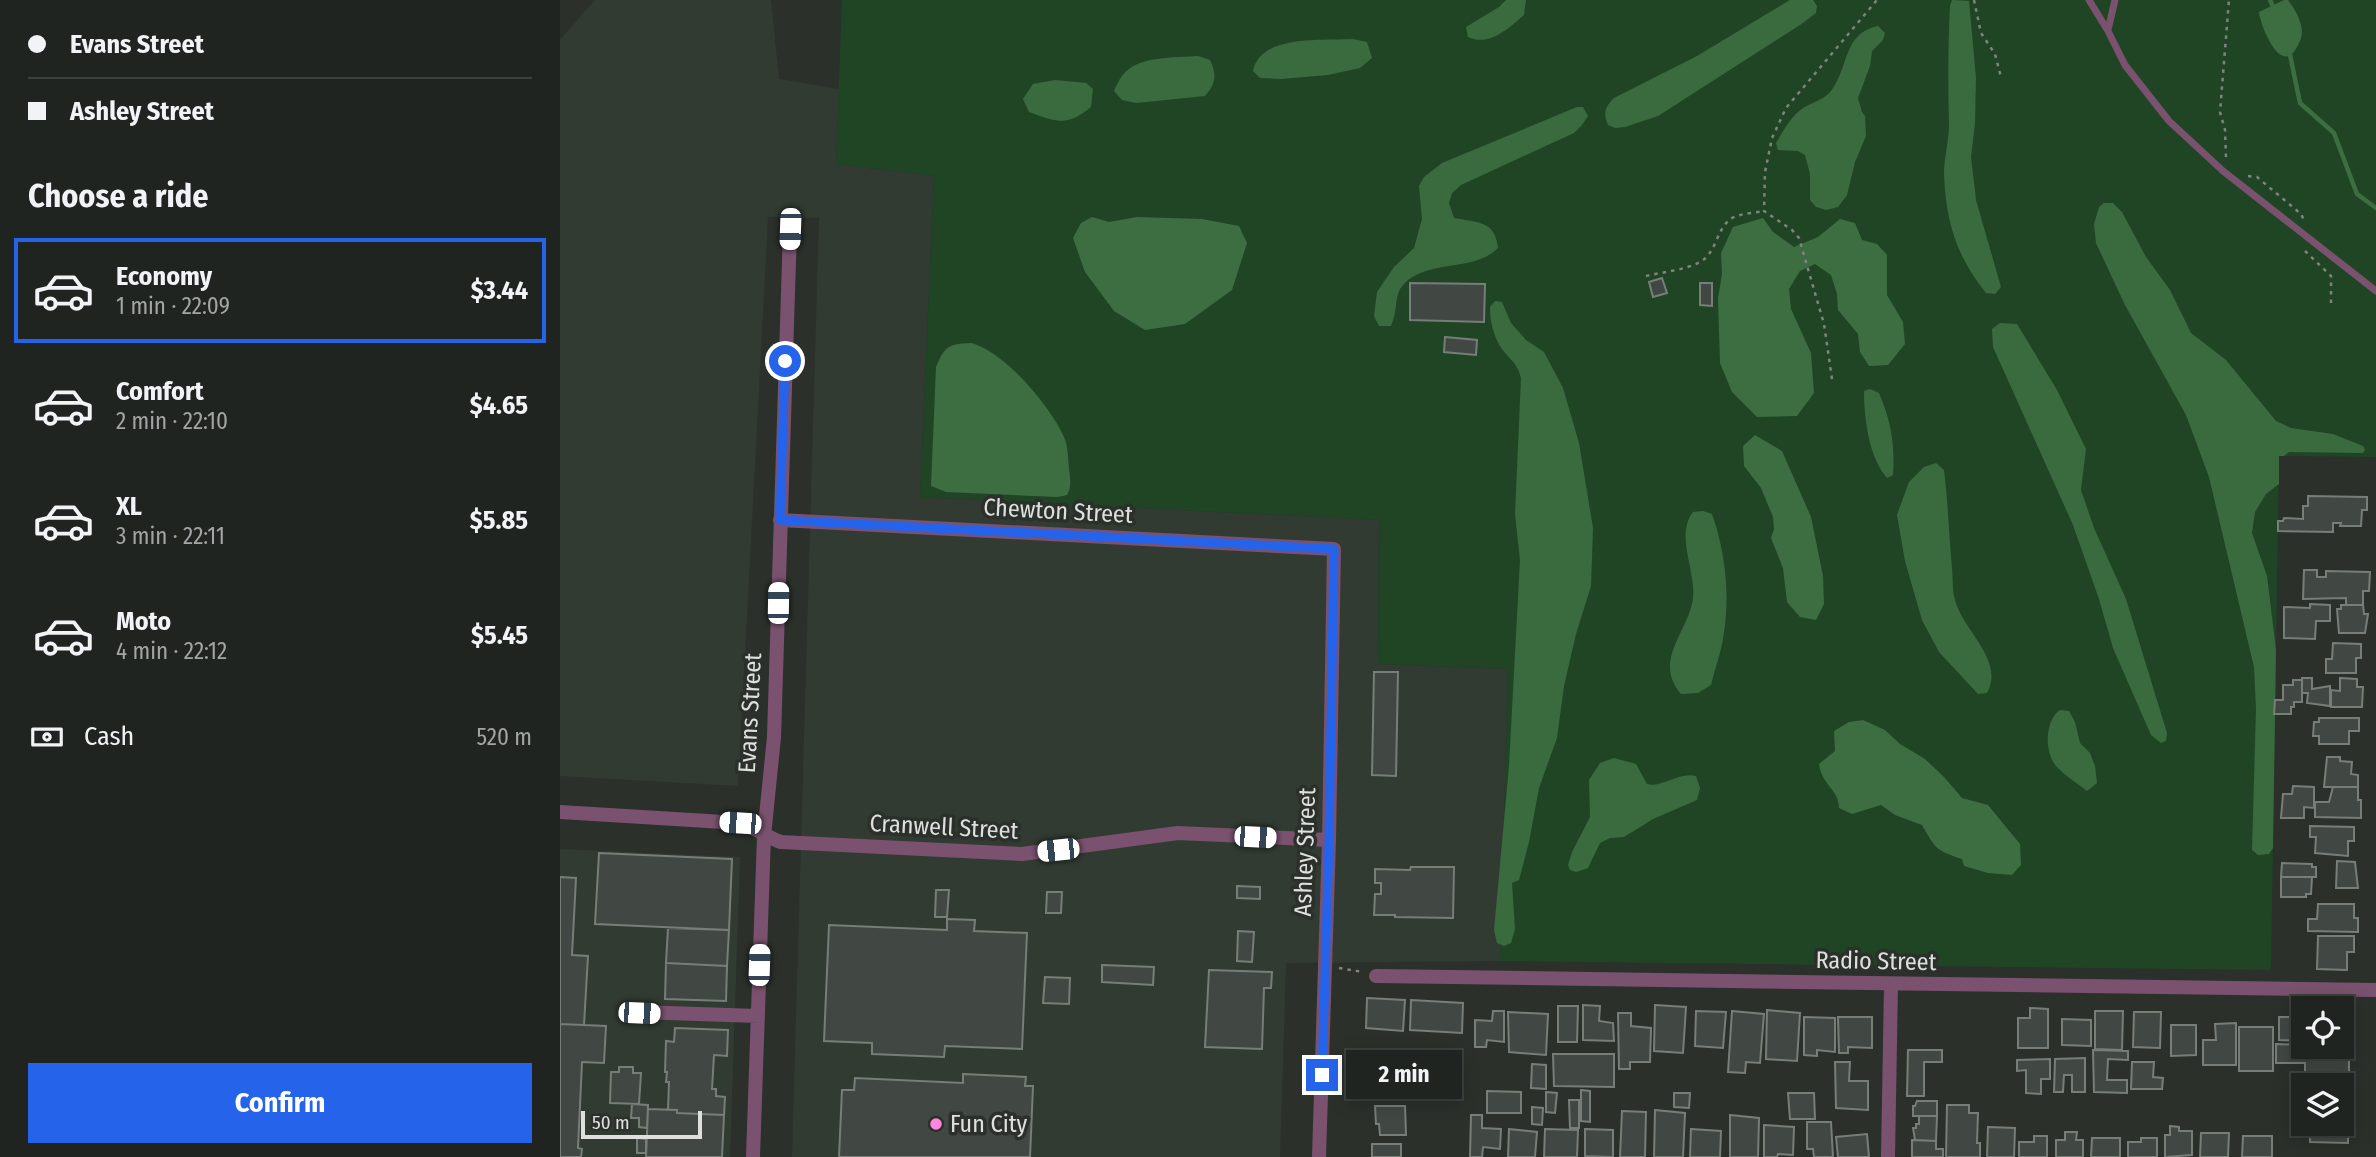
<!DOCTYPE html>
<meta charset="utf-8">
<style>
:root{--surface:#202420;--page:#2d302d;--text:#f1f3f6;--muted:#a2a4a5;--line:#3d413e;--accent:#2563eb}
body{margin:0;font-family:"Fira Sans Condensed",sans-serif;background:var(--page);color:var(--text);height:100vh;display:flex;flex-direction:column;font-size:26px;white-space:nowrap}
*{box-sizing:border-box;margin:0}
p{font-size:23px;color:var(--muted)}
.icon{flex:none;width:38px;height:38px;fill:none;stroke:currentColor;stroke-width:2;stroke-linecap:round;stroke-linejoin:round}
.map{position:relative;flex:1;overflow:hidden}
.details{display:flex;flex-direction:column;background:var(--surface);width:560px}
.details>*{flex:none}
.guide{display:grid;align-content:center;height:154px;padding:0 28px;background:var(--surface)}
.tools{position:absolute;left:1731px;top:996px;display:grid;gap:14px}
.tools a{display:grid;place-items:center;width:63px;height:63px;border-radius:0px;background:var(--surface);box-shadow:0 4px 18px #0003,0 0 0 2px var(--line);font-size:35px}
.scale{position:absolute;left:21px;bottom:18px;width:121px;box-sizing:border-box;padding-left:7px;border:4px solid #dde0dd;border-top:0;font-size:19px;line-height:24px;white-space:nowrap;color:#dde0dd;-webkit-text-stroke:5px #2b302b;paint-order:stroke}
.end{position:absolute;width:32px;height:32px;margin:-16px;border:9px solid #2563eb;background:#fff;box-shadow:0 0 0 4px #fff}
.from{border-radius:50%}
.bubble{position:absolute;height:49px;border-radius:0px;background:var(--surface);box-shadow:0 4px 18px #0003,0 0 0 2px var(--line);font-size:23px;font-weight:700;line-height:49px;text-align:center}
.car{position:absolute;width:21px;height:42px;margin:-21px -10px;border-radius:9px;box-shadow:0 0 5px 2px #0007;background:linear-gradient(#fff 24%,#345 0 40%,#fff 0 76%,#345 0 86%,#fff 0)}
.guide b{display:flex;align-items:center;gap:24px;height:66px;font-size:26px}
.guide b+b{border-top:2px solid var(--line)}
.guide i{width:18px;height:18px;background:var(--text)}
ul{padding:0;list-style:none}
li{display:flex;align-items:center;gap:21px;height:105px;margin:0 14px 10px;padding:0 14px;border:4px solid transparent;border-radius:0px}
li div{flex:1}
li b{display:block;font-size:26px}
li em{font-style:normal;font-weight:700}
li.current{border-color:var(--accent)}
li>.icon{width:63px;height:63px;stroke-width:1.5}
h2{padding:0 28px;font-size:32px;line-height:84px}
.pay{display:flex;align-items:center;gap:18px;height:77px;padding:0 28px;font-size:26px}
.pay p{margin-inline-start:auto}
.button{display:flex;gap:14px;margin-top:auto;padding:14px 28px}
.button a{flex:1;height:80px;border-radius:0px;background:var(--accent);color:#fff;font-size:28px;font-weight:700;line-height:80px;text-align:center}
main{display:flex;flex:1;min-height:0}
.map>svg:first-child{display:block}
.built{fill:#323b32}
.green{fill:#204525}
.forest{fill:#3a6b3f}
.water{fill:#3c6e42}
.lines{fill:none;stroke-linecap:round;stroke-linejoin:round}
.stream{stroke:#3c6e42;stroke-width:4.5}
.building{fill:#414742;stroke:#777d77;stroke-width:2}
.path{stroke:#808480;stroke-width:2.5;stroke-dasharray:3.5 5;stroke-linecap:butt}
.service{stroke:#7a526f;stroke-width:7}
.minor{stroke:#7a526f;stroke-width:14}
.route{stroke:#2563eb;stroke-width:9}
.poi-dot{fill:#ff85df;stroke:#2b302b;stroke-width:2.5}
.labels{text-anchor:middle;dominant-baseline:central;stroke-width:7;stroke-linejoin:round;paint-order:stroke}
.street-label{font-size:24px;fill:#dde0dd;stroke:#2b302b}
.poi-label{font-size:24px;fill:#dde0dd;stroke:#2b302b;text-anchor:start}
</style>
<main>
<section class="details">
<div class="guide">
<b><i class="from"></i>Evans Street</b>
<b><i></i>Ashley Street</b>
</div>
<h2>Choose a ride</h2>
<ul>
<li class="current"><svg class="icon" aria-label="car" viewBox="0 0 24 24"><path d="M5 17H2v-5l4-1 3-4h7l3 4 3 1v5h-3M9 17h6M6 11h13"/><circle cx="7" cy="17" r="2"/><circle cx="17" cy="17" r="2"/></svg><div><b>Economy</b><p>1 min · 22:09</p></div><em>$3.44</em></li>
<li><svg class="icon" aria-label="car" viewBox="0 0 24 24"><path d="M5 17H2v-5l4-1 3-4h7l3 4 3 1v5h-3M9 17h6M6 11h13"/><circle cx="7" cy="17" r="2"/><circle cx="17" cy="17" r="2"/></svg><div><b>Comfort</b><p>2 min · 22:10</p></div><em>$4.65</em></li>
<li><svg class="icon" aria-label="car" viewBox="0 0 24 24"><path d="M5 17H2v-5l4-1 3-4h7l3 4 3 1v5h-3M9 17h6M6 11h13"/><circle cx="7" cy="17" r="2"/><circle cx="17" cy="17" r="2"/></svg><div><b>XL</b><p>3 min · 22:11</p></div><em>$5.85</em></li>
<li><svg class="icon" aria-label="car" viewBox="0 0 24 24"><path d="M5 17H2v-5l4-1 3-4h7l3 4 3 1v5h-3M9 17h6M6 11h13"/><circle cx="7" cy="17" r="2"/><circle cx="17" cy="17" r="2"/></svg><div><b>Moto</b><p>4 min · 22:12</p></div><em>$5.45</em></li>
</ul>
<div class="pay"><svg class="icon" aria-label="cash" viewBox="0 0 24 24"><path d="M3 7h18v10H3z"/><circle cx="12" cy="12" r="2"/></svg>Cash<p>520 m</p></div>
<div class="button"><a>Confirm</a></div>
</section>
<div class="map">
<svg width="1816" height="1157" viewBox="0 0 1816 1157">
<rect width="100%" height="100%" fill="#2b302b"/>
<path class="built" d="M35,0H211L219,79L279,89L276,164L374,176L360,497L819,520L818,664L948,669L940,961L726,963L720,1157H232L259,218L208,217L178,786L0,776V40Z
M0,849L180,857L170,1157H0Z"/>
<path class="green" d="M282,0H1816V457L1719,456L1711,970L940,961L948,669L818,664L819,520L360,497L374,176L276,164Z"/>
<path class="forest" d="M946,0H966L964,15C949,28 929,47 908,37L906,27L939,7Z
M1230,0H1253L1257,6L1256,13L1240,25L1098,116L1065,127L1055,128L1048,125C1043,113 1045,107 1054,98L1137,56Z
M1392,0L1409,1L1416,78L1415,123L1411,157L1416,200L1441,287L1435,294L1426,293C1396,256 1386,221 1384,174C1384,158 1389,141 1389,125C1388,85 1388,46 1390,6Z
M1318,26L1325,33L1323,40L1312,51L1310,66L1298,98L1302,112L1305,116L1306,136L1295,162L1287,195L1278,207L1266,210L1256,207L1250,200V174L1245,155L1238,151L1218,150L1216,143C1222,133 1229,120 1238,112C1249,102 1264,102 1273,88C1289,64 1284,33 1318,26Z
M793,39L807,42L812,58L800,68L768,75L721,79L700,78L693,71C700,34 763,41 793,39Z
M638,56L650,60C657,74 656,84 645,96L576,103L562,100L554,91C556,86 559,80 562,76C577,55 615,58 638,56Z
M495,80L526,83L533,89L531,107C507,127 496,122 469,112L463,99L473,84Z
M1017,107H1023L1028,116L1022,125L1014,133L901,185L892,193L889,203L894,218C918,223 935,220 938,248C912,274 862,257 840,289C835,298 837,313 831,326H819L814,316L817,292L834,267L854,248L862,219L859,186L864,177L882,163Z
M1544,203H1553L1562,212L1586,257L1610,290L1631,333L1666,360L1716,421L1731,428L1773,434L1803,446L1805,450L1803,453L1729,452L1724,456H1719V484L1706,494L1695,512L1692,533L1707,576L1716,650L1713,848L1709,854L1698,855L1692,850L1696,709L1694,667L1649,477L1626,415L1565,305L1536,243L1534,224L1539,207Z
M935,301L942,302L951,323L966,340L984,352L1003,388L1019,443L1033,528L1031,586L1016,634L1004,686L997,738L979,788L969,842L959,880L952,883L955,929L951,943L944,946L937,943L934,930L949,766L960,560L955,514L961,378C957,361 948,359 940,346C933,334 930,321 930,307Z
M1440,323L1457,324L1497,390L1526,449L1521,490L1534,528L1566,599L1607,733L1606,741L1601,743L1591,735L1553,648L1539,599L1513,525L1433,347L1432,329Z
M1310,389L1319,393C1331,421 1335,444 1333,475L1327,478C1309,457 1304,419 1304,391Z
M1376,463L1384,470C1388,503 1389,535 1392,568C1393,578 1392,590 1395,600C1403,631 1445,660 1427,693L1418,694L1379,652L1362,620L1345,561L1337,515L1349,482L1364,467Z
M1143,511L1152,514C1165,551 1170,593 1164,632C1162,650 1155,668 1151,685L1138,693L1121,694C1092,660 1129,632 1133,598C1136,571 1115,535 1133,512Z
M1500,710L1509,711L1515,722L1520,743L1530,753L1535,766L1537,783L1527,791C1517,783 1504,775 1496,766C1484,752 1485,720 1500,710Z
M1054,758L1076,764L1087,784C1104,788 1117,772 1136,776L1140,788L1137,800L1093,819L1064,837L1050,838L1040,843L1028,868L1016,872L1010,870L1008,865L1012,852L1030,817L1029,780L1040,763Z"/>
<path class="water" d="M1724,0H1728C1732,6 1737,12 1739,19C1743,29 1743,36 1738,45C1722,79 1701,28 1699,12Z
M532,217L549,222L577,217L642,219L679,226L687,243L672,290L625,324L585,330L554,311L525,272L513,238L521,223Z
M1203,218L1213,232L1234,247L1258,237L1280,219L1295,223L1302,240L1317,244L1327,255V295L1343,322L1345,344L1328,365L1309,366L1300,352L1298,334L1278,310L1277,294L1271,275L1255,264L1240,271L1229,289L1231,309L1251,353L1254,393L1237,416L1197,417L1172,392L1160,363L1158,298L1162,274L1161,253L1173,227Z
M411,343C444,351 490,406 504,437C508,446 508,458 509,469C510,478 512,486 507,495L498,497L386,492L371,486L376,367C385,346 388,344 411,343Z
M1195,435L1222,451L1251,517L1263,576L1264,604L1256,620L1240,617L1227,602L1223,568L1211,538L1214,529L1213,517L1201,488L1184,466L1183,446Z
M1303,720L1325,730L1340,744L1365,759L1384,777L1402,798L1428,805L1460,844L1461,865L1452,875L1428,873L1404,866L1402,859C1375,850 1376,849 1362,825L1335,815L1321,805L1292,814L1279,808C1279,789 1262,786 1259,764L1275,751L1274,731L1289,722Z"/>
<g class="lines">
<path class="stream" d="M1710,0L1714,9
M1729,50L1740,103L1774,133L1797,194L1816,208"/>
</g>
<path class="building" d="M1102,278L1107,293L1093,297L1089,282Z
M850,283L925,284L924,322L850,320Z
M1140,283H1152V306L1140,305Z
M885,337L917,340L916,355L884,352Z
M1748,496L1807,497V510H1802L1801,526H1780L1781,523H1773V532L1718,531V521H1723L1724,518L1743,519V506H1748Z
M1744,570H1757V577H1766V571L1810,572L1809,591H1803V605H1786V598L1743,599Z
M1750,604L1770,605V621H1756L1755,639L1724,638V607L1750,608Z
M1781,605H1803L1804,614H1808L1805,633H1779L1777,609H1781Z
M1773,643L1801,644V658H1796V673H1766V659H1772Z
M814,672H838L836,776L812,775Z
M1742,678H1752V689L1770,686V706L1747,703L1748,693H1742Z
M1780,678L1797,679V687H1803L1802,707H1771V690L1780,691Z
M1733,680H1742V702H1734V707H1731V714H1714L1715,700H1723V685H1733Z
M1759,718H1799V731H1789V744H1759V736H1753L1754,722H1759Z
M1767,757H1780V761L1792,762L1791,774L1798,775V787H1764Z
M1733,786L1754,787V808L1744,807V818H1721L1723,794H1732Z
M1773,787H1798V800H1801V818L1755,817V802H1769Z
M1750,826L1794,827V841H1788V856L1755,853L1756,837H1750Z
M39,853L172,859L169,930L35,924Z
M1777,861L1795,862L1798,888H1776Z
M1722,863L1752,864V867H1756V877H1721Z
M851,867H894L893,918L835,917V915H814L815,894H821V883H815V869L850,870Z
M0,877L16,878L12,955L28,956L24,1025L0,1024Z
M1721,877H1752L1751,894H1746V897H1721Z
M677,886L700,887V899L677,898Z
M376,890H389L387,917H375Z
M487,892H502L501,913H486Z
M1758,904H1794V918H1798V932L1748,931V919H1757Z
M387,919L415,920L414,931L467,933L462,1049L385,1046L384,1057L312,1054V1043L264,1041L269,925L387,930Z
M108,928L169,930L167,966L106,963Z
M678,931L694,932L692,962L677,961Z
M1758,936H1794V952H1787V970L1757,969Z
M106,963L167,966L166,1001L105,999Z
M542,965L594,967L593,985L542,982Z
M649,970L712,972L711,988H704L702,1049L645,1047Z
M485,977L510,978L509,1004L483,1003Z
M807,998L845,1000L843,1031L806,1028Z
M851,1000L903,1003L902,1033L850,1030Z
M1023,1005L1040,1006L1039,1021L1053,1023L1054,1041L1023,1040Z
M1095,1005L1126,1007L1123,1053L1094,1051Z
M998,1006H1018L1017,1042H998Z
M1470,1008L1488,1009V1048H1458V1018H1470Z
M1782,1008H1784L1785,1026L1793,1027V1042H1782Z
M1207,1010L1240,1013L1237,1061L1206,1059Z
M933,1011H944V1042L927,1040L926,1047H915V1020L932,1021Z
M1136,1011L1166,1012L1163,1048L1135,1046Z
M1172,1011L1204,1014L1200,1063L1186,1062L1185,1073L1168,1072Z
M1535,1011H1563L1562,1050L1535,1049Z
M948,1012L988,1014L986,1055L949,1052Z
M1574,1012H1601L1600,1048L1573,1047Z
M1058,1013H1071V1026L1091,1028L1090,1062H1070V1069H1059Z
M1244,1017L1275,1018V1052L1257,1050V1056L1244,1055Z
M1278,1017H1312V1048L1288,1047V1053H1279Z
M1719,1017H1743V1041L1719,1040Z
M1502,1019L1531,1020V1046L1502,1045Z
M1676,1023V1065H1643V1040H1656L1655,1024Z
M0,1024L46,1026L44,1063L22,1062L18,1148L22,1149L21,1157H0Z
M1611,1025H1636V1055L1611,1056Z
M1679,1027H1713V1071H1679Z
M115,1028L168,1030L167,1056L154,1055L152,1089H156V1096L165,1097L164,1115L117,1113V1110H108L109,1082H106L107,1072H105L106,1041L114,1042Z
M1716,1044L1743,1045V1046L1789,1045V1079L1745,1078V1063H1716Z
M1348,1050H1382V1062H1364V1096H1347Z
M1533,1050L1568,1051V1060L1548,1059L1547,1080H1567V1093L1534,1092Z
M993,1054H1054V1087L994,1086Z
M1525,1058V1092H1512V1075H1504L1503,1092H1494L1495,1059Z
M1490,1059V1079H1481V1094L1466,1093V1070L1457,1071V1060Z
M1275,1062H1290L1289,1081H1308V1110L1276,1108Z
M1572,1062H1594L1593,1077L1603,1078L1602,1089H1571Z
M972,1064L986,1065V1089L971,1088Z
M59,1067H73V1073H81L79,1104L50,1103L51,1072H59Z
M866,1067L891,1069V1086L866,1084Z
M834,1071H860L861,1092H845V1099H818V1083H835Z
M403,1074L466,1077L465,1086H473L470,1157H279L282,1090H294L295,1078L403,1083Z
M1789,1084L1790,1111H1782V1085H1745Z
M1021,1090L1030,1091V1122L1021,1121Z
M927,1091L961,1092V1113H927Z
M986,1092L997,1093L995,1113L986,1112Z
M1114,1093H1130L1129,1108L1114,1107Z
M1228,1093H1254L1255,1119H1230Z
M1009,1100H1019V1128H1010Z
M1357,1101H1377V1116H1353V1106H1355Z
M72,1104L88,1105L87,1128L79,1127V1118H71Z
M1387,1105H1409V1113H1418L1417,1143H1420V1157H1386Z
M815,1106H845L846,1135H820L819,1124H816Z
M972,1107L983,1108L982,1125L972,1124Z
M88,1109L117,1110V1113L164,1115L162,1157H86Z
M1095,1110L1125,1113L1123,1157H1094Z
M1062,1111L1086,1112L1085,1157H1060Z
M911,1115H922V1128L941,1129L940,1149L923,1147L922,1157H910Z
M1170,1115L1199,1118L1198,1157H1170Z
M1359,1116H1377L1376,1141L1355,1140L1353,1128H1356V1124H1359Z
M1782,1118H1788V1143L1750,1142V1124H1782Z
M1247,1122H1271L1273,1157H1254L1253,1149H1247Z
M1204,1125L1234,1127L1233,1155L1218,1154L1217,1157H1204Z
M1610,1126L1619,1127V1131H1632V1155L1605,1157V1135H1610Z
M1428,1127L1455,1128L1454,1157H1427Z
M949,1129L977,1132L975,1157H948Z
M985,1129L1018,1130L1017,1157H984Z
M1025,1129L1053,1130V1157L1025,1156Z
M1131,1129L1161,1131L1160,1157H1130Z
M1505,1132H1517L1516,1140H1523V1157H1496V1140H1505Z
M1641,1133H1669L1668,1157H1640Z
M1307,1134L1309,1157H1278L1276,1137Z
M1474,1136H1487V1157H1459V1142H1474Z
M1683,1136H1712V1157H1682Z
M77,1138L86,1139V1153H77Z
M1532,1138H1560V1157H1531Z
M1581,1138H1597V1157H1568V1142H1581Z
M1352,1140L1376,1141V1149H1383V1157H1352Z
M812,1144H841V1157H812Z"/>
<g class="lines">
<path class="path" d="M1414,0L1421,33L1435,54L1441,77
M1666,157L1665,130L1660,112L1669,0
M1688,176L1697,177L1741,214L1744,220
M1745,251L1771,276V305
M1086,276C1103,272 1125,270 1140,262C1157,253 1156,228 1172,218C1182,213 1194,213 1204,211
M1272,379L1264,324L1239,238L1232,230L1204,211L1205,172L1212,138L1226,108L1317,0
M779,968L803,972"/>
<path class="service" d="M1529,0L1548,31L1565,65L1609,121L1663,171L1816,291
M1548,30L1555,0"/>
<path class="minor" d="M220,520L774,549L769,840L759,1157
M0,812L180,823C195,827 206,837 221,842L462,854L618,833L769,840
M816,976L1816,990
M79,1012L198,1016
M193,1157L204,836L214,737L230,229
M1328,1157L1331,984"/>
</g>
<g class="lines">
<path class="route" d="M225,361L220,520L774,549L769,840L762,1075"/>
</g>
<circle class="poi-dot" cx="376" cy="1124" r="7"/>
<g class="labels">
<g class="street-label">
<text transform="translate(498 511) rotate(3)">Chewton Street</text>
<text transform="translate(190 713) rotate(-87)">Evans Street</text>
<text transform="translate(384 827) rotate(3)">Cranwell Street</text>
<text transform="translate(745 852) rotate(-88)">Ashley Street</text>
<text transform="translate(1316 961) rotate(1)">Radio Street</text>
</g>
<g class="poi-label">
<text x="390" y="1124">Fun City</text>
</g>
</g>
</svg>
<div class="tools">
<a><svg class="icon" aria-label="locate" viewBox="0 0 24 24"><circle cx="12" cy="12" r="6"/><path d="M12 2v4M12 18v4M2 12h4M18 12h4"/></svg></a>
<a><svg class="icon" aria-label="layers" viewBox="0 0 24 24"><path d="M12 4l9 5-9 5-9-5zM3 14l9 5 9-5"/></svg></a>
</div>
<div class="scale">50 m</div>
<i class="end from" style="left:225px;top:361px"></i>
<i class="end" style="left:762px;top:1075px"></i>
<div class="bubble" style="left:786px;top:1050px;width:116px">2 min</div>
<i class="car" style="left:230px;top:229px;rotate:182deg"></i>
<i class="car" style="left:218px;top:603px;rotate:1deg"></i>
<i class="car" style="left:180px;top:823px;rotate:274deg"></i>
<i class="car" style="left:695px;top:837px;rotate:93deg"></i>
<i class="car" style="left:498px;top:850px;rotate:264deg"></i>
<i class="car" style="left:199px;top:965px;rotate:2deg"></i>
<i class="car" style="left:79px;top:1013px;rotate:92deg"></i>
</div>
</main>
